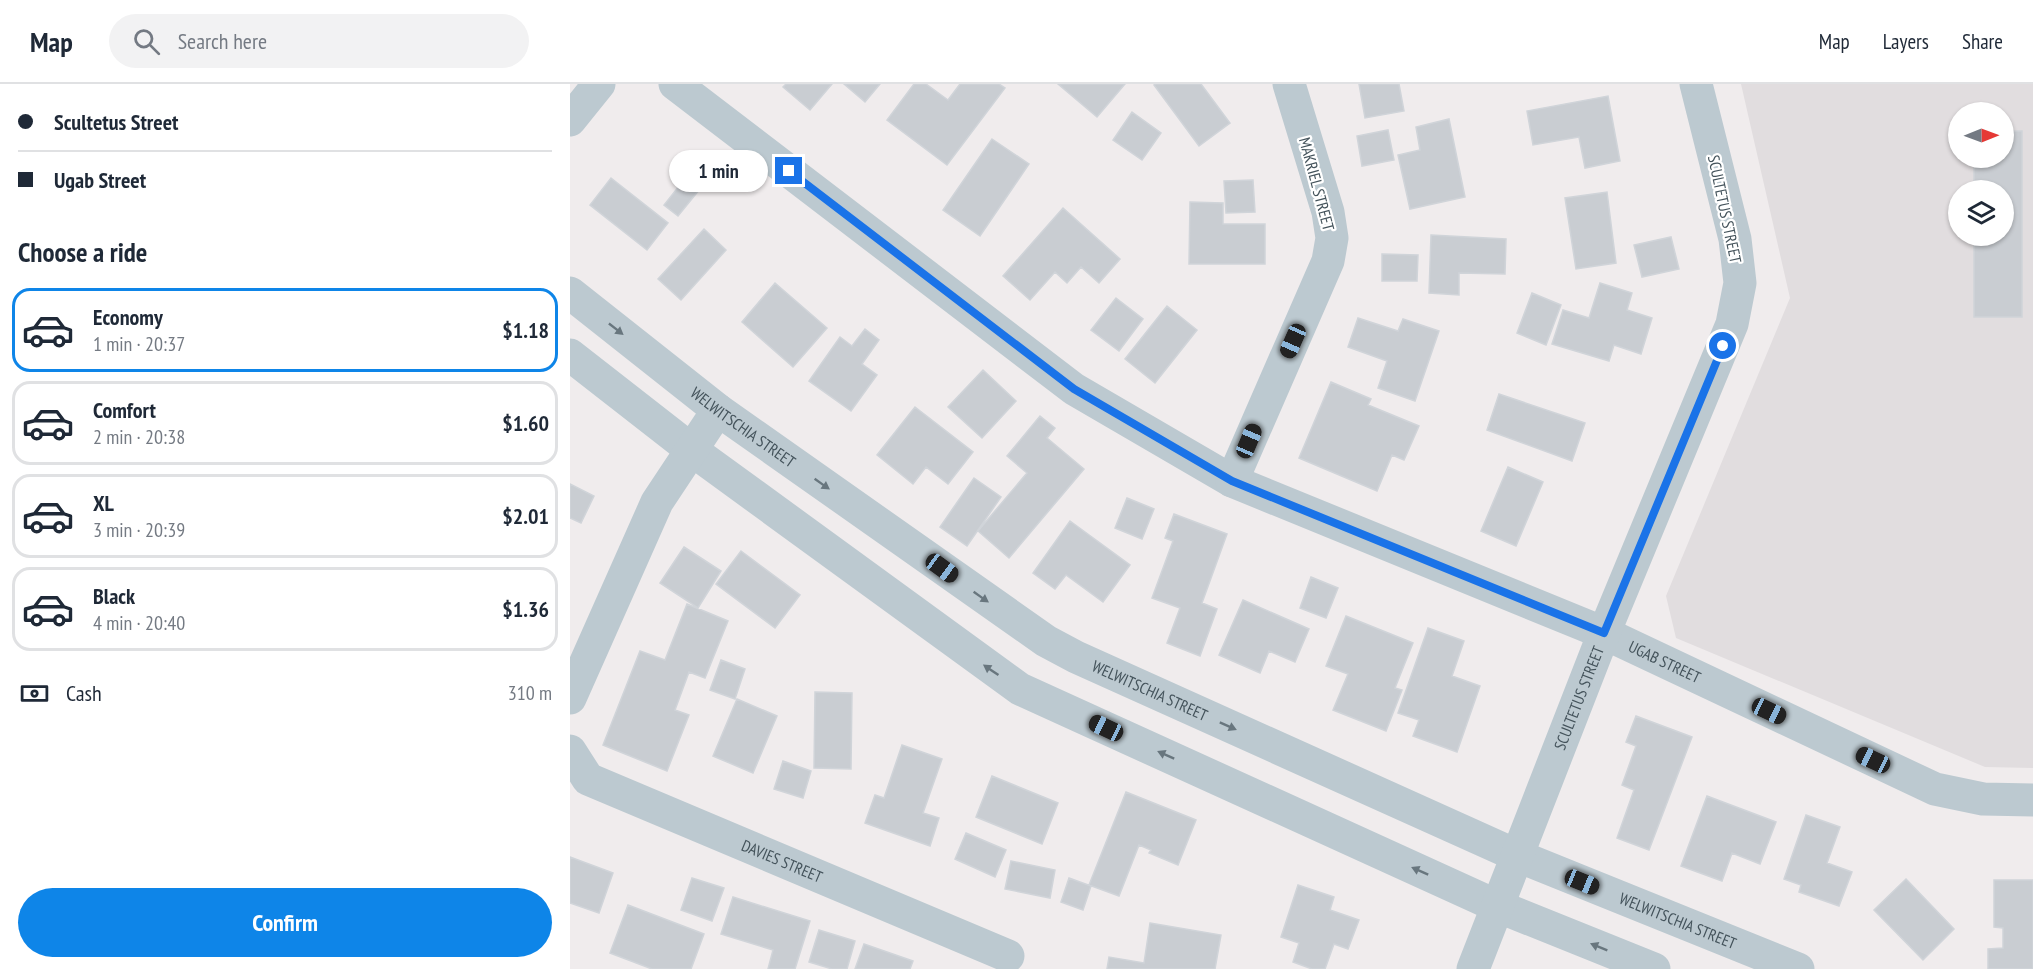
<!DOCTYPE html>
<meta charset="utf-8">
<style>
:root{--surface:#fff;--page:#f2f2f3;--text:#1f2937;--muted:#747a83;--line:#e0e1e3;--accent:#0e85e8}
body{margin:0;font-family:"PT Sans Narrow",sans-serif;background:var(--page);color:var(--text);height:100vh;display:flex;flex-direction:column;font-size:22px;white-space:nowrap}
*{box-sizing:border-box;margin:0}
p{font-size:20px;color:var(--muted)}
.icon{flex:none;width:33px;height:33px;fill:none;stroke:currentColor;stroke-width:2;stroke-linecap:round;stroke-linejoin:round}
.map{position:relative;flex:1;overflow:hidden}
.details{display:flex;flex-direction:column;background:var(--surface);width:570px}
.details>*{flex:none}
.banner{display:grid;align-content:center;height:132px;padding:0 18px;background:var(--surface)}
.needle{width:39px;rotate:89deg}
.tools{position:absolute;left:1378px;top:18px;display:grid;gap:12px}
.tools a{display:grid;place-items:center;width:66px;height:66px;border-radius:50%;background:var(--surface);box-shadow:0 2px 4px #0004;font-size:30px}
.end{position:absolute;width:27px;height:27px;margin:-14px;border:8px solid #1a73e8;background:#fff;box-shadow:0 0 0 3px #fff}
.from{border-radius:50%}
.bubble{position:absolute;height:42px;border-radius:21px;background:var(--surface);box-shadow:0 2px 4px #0004;font-size:20px;font-weight:700;line-height:42px;text-align:center}
.car{position:absolute;width:18px;height:36px;margin:-18px -9px;border-radius:8px;box-shadow:0 0 4px 2px #0007;background:linear-gradient(#222 24%,#8ab4d8 0 40%,#222 0 76%,#8ab4d8 0 86%,#222 0)}
.banner b{display:flex;align-items:center;gap:21px;height:57px;font-size:22px}
.banner b+b{border-top:2px solid var(--line)}
.banner i{width:15px;height:15px;background:var(--text)}
ul{padding:0;list-style:none}
li{display:flex;align-items:center;gap:18px;height:84px;margin:0 12px 9px;padding:0 6px;border:3px solid var(--line);border-radius:18px}
li div{flex:1}
li b{display:block;font-size:22px}
li em{font-style:normal;font-weight:700}
li.on{border-color:var(--accent)}
li>.icon{width:54px;height:54px;stroke-width:1.5}
h2{padding:0 18px;font-size:27px;line-height:72px}
.pay{display:flex;align-items:center;gap:15px;height:66px;padding:0 18px;font-size:22px}
.pay p{margin-inline-start:auto}
.action{display:flex;gap:12px;margin-top:auto;padding:12px 18px}
.action a{flex:1;height:69px;border-radius:36px;background:var(--accent);color:#fff;font-size:24px;font-weight:700;line-height:69px;text-align:center}
header{display:flex;align-items:center;gap:36px;box-sizing:border-box;height:84px;padding:0 30px;background:var(--surface);border-bottom:2px solid var(--line)}
header strong{font-size:28px}
nav{display:flex;gap:33px;margin-inline-start:auto;font-size:21px}
.search{width:420px;height:54px;background:var(--page);display:flex;align-items:center;gap:15px;box-sizing:border-box;padding:0 21px;border-radius:33px;color:var(--muted);font-size:22px}
main{display:flex;flex:1;min-height:0}
.map>svg:first-child{display:block}
.education{fill:#e1dddf;fill-rule:evenodd}
.building{fill:#c9cdd2;stroke:#d0d4d9;stroke-width:1.5}
.lines{fill:none;stroke-linecap:round;stroke-linejoin:round}
.minor{stroke:#bcc9d0;stroke-width:33}
.oneway{fill:#68767e}
.route{stroke:#1a73e8;stroke-width:8}
.labels{text-anchor:middle;dominant-baseline:central;stroke-width:4.5;stroke-linejoin:round;paint-order:stroke}
.street-label{font-size:16px;fill:#44535b;stroke:#fff}
</style>
<header>
<strong>Map</strong>
<div class="search"><svg class="icon" aria-label="search" viewBox="0 0 24 24"><circle cx="10" cy="10" r="6"/><path d="M15 15l6 6"/></svg>Search here</div>
<nav><a>Map</a><a>Layers</a><a>Share</a></nav>
</header>
<main>
<section class="details">
<div class="banner">
<b><i class="from"></i>Scultetus Street</b>
<b><i></i>Ugab Street</b>
</div>
<h2>Choose a ride</h2>
<ul>
<li class="on"><svg class="icon" aria-label="car" viewBox="0 0 24 24"><path d="M5 17H2v-5l4-1 3-4h7l3 4 3 1v5h-3M9 17h6M6 11h13"/><circle cx="7" cy="17" r="2"/><circle cx="17" cy="17" r="2"/></svg><div><b>Economy</b><p>1 min · 20:37</p></div><em>$1.18</em></li>
<li><svg class="icon" aria-label="car" viewBox="0 0 24 24"><path d="M5 17H2v-5l4-1 3-4h7l3 4 3 1v5h-3M9 17h6M6 11h13"/><circle cx="7" cy="17" r="2"/><circle cx="17" cy="17" r="2"/></svg><div><b>Comfort</b><p>2 min · 20:38</p></div><em>$1.60</em></li>
<li><svg class="icon" aria-label="car" viewBox="0 0 24 24"><path d="M5 17H2v-5l4-1 3-4h7l3 4 3 1v5h-3M9 17h6M6 11h13"/><circle cx="7" cy="17" r="2"/><circle cx="17" cy="17" r="2"/></svg><div><b>XL</b><p>3 min · 20:39</p></div><em>$2.01</em></li>
<li><svg class="icon" aria-label="car" viewBox="0 0 24 24"><path d="M5 17H2v-5l4-1 3-4h7l3 4 3 1v5h-3M9 17h6M6 11h13"/><circle cx="7" cy="17" r="2"/><circle cx="17" cy="17" r="2"/></svg><div><b>Black</b><p>4 min · 20:40</p></div><em>$1.36</em></li>
</ul>
<div class="pay"><svg class="icon" aria-label="cash" viewBox="0 0 24 24"><path d="M3 7h18v10H3z"/><circle cx="12" cy="12" r="2"/></svg>Cash<p>310 m</p></div>
<div class="action"><a>Confirm</a></div>
</section>
<div class="map">
<svg width="1463" height="885" viewBox="0 0 1463 885">
<rect width="100%" height="100%" fill="#f0eced"/>
<path class="education" d="M1171,0H1463V684L1415,683L1106,554L1096,512L1220,214ZM1389,28H1434V74H1389ZM1389,106H1434V152H1389Z"/>
<path class="building" d="M216,0H262L240,26L213,3Z
M274,0H310L295,18Z
M344,0H356L378,16L390,0H429L435,4L377,81L317,36Z
M488,0H555L527,33Z
M586,0H631L660,39L629,62L584,1Z
M789,0H829L834,27L795,34Z
M1038,12L1050,77L1015,84L1009,53L963,61L957,27Z
M562,28L591,49L572,76L543,56Z
M879,35L895,113L840,125L828,71L850,66L846,43Z
M818,46L824,76L792,82L787,52Z
M1434,47H1452V233H1404V152H1434V106H1404V74H1434Z
M422,55L459,80L410,152L373,126Z
M124,83L138,95L108,132L94,121Z
M41,94L98,139L77,166L20,121Z
M683,96L685,128L656,129L654,97Z
M1037,108L1046,179L1006,185L995,114Z
M620,118L653,119V140H695V180H619Z
M493,124L550,175L529,199L511,183L497,199L485,188L460,216L433,192Z
M134,145L156,166L111,216L88,195Z
M861,151L936,155L935,190L889,189V211L859,209Z
M1101,153L1109,185L1072,193L1064,161Z
M812,170L848,171L847,197H812Z
M205,199L257,244L223,283L172,238Z
M1030,199L1062,209L1057,226L1082,234L1071,270L1044,261L1039,277L982,260L993,226L1019,234Z
M962,209L991,221L976,261L947,249Z
M546,214L573,235L549,267L521,246Z
M597,222L627,246L585,299L555,275Z
M788,234L828,247L833,235L869,247L845,317L808,304L817,277L778,263Z
M295,245L309,256L292,280L307,291L281,327L239,297L270,253L282,262Z
M413,286L446,317L412,354L378,323Z
M761,298L801,315L798,321L849,342L834,376L822,371L807,407L729,374Z
M929,310L1015,339L1002,377L917,346Z
M345,323L403,368L378,400L356,383L343,400L307,371Z
M470,332L485,344L477,354L514,385L439,474L408,447L457,389L437,372Z
M938,383L973,398L946,462L911,447Z
M404,394L431,413L397,462L370,443Z
M0,400L24,412L11,439L0,434Z
M557,414L584,425L572,455L545,444Z
M604,430L657,450L632,519L647,525L630,572L597,559L610,524L582,514L603,457L595,454Z
M500,437L560,481L533,518L496,491L485,505L463,489Z
M114,463L151,487L128,524L90,499Z
M171,467L230,511L205,544L146,500Z
M741,493L768,504L756,534L730,524Z
M673,516L739,545L725,578L699,567L690,589L649,571Z
M117,520L158,537L135,594L119,588L105,626L119,631L97,687L33,661L70,567L95,576Z
M776,532L843,559L825,604L832,606L816,647L763,626L778,590L756,582Z
M858,544L894,557L882,592L910,602L887,668L843,652L849,636L828,629Z
M151,576L175,585L165,615L140,606Z
M245,608L282,609L281,685L244,684Z
M167,615L207,632L183,689L143,672Z
M1066,632L1122,653L1079,766L1047,754L1064,706L1052,701L1066,662L1056,658Z
M332,661L372,675L353,729L369,734L360,762L295,739L305,711L314,714Z
M213,677L241,687L233,714L204,705Z
M422,692L488,719L472,760L406,733Z
M556,708L626,736L608,781L579,769L581,766L569,761L549,812L519,801Z
M1137,712L1206,738L1190,780L1162,769L1152,797L1111,782Z
M1236,731L1270,743L1257,779L1282,788L1269,822L1229,808L1231,801L1214,795Z
M396,749L436,766L425,793L385,775Z
M0,773L43,789L29,829L0,819Z
M441,777L485,786L480,814L435,805Z
M122,794L154,804L142,837L111,826Z
M499,794L521,802L513,826L491,818Z
M1336,795L1384,845L1353,876L1304,826Z
M1424,796H1463V885H1418V865L1433,864V844L1424,843Z
M728,801L764,813L760,826L789,836L778,865L764,860L755,885H742L723,878L729,859L711,853Z
M163,813L240,837L225,885H198L203,866L151,850Z
M58,821L134,850L121,885H82L40,869Z
M580,839L651,851L645,885H537L539,873L574,879Z
M249,846L285,857L277,885H262L239,878Z
M294,860L343,877L340,885H285Z"/>
<g class="lines">
<g class="minor">
<path id="s1" d="M105,0L504,305L662,397L1034,549L1365,705L1413,715L1463,716"/>
<path d="M0,36L29,0"/>
<path id="s2" d="M0,209L148,326L476,557L506,573L948,772L1228,885"/>
<path d="M0,271L123,367L450,605L927,822L1084,885"/>
<path d="M662,397L758,177L762,154L758,128L719,0"/>
<path d="M0,614L87,418L148,326"/>
<path id="s3" d="M0,667L18,695L438,872"/>
<path id="s4" d="M903,885L1034,549L1162,240L1170,199L1165,155L1126,0"/>
</g>
</g>
<defs><path id="oneway-solid" d="M-6-.8H1V-3.2L6.5 0L1 3.2V.8H-6Z" transform="scale(1.5)"/></defs>
<g class="oneway">
<use href="#oneway-solid" transform="translate(46 245) rotate(38)"/>
<use href="#oneway-solid" transform="translate(252 400) rotate(35)"/>
<use href="#oneway-solid" transform="translate(411 513) rotate(35)"/>
<use href="#oneway-solid" transform="translate(421 586) rotate(-146)"/>
<use href="#oneway-solid" transform="translate(658 642) rotate(24)"/>
<use href="#oneway-solid" transform="translate(596 671) rotate(-156)"/>
<use href="#oneway-solid" transform="translate(850 787) rotate(-156)"/>
<use href="#oneway-solid" transform="translate(1029 863) rotate(-158)"/>
</g>
<g class="lines">
<path class="route" d="M219,87L504,305L662,397L1034,549L1153,262"/>
</g>
<g class="labels">
<g class="street-label">
<text transform="translate(747 100) rotate(75)">MAKRIEL STREET</text>
<text transform="translate(1155 125) rotate(78)">SCULTETUS STREET</text>
<text stroke="none"><textPath href="#s2" startOffset="219">WELWITSCHIA STREET</textPath></text>
<text stroke="none"><textPath href="#s1" startOffset="1154">UGAB STREET</textPath></text>
<text stroke="none"><textPath href="#s2" startOffset="705">WELWITSCHIA STREET</textPath></text>
<text stroke="none"><textPath href="#s4" startOffset="291">SCULTETUS STREET</textPath></text>
<text stroke="none"><textPath href="#s3" startOffset="244">DAVIES STREET</textPath></text>
<text stroke="none"><textPath href="#s2" startOffset="1281">WELWITSCHIA STREET</textPath></text>
</g>
</g>
</svg>
<div class="tools">
<a><svg class="needle" viewBox="-14 -14 28 28"><path d="M0-13l5 13h-10z" fill="#e53935"/><path d="M0 13l5-13h-10z" fill="#747a83"/></svg></a>
<a><svg class="icon" aria-label="layers" viewBox="0 0 24 24"><path d="M12 4l9 5-9 5-9-5zM3 14l9 5 9-5"/></svg></a>
</div>
<i class="end from" style="left:1153px;top:262px"></i>
<i class="end" style="left:219px;top:87px"></i>
<div class="bubble" style="left:99px;top:66px;width:99px">1 min</div>
<i class="car" style="left:723px;top:257px;rotate:204deg"></i>
<i class="car" style="left:679px;top:357px;rotate:23deg"></i>
<i class="car" style="left:372px;top:484px;rotate:126deg"></i>
<i class="car" style="left:1199px;top:627px;rotate:115deg"></i>
<i class="car" style="left:536px;top:644px;rotate:295deg"></i>
<i class="car" style="left:1303px;top:676px;rotate:295deg"></i>
<i class="car" style="left:1012px;top:798px;rotate:112deg"></i>
</div>
</main>
